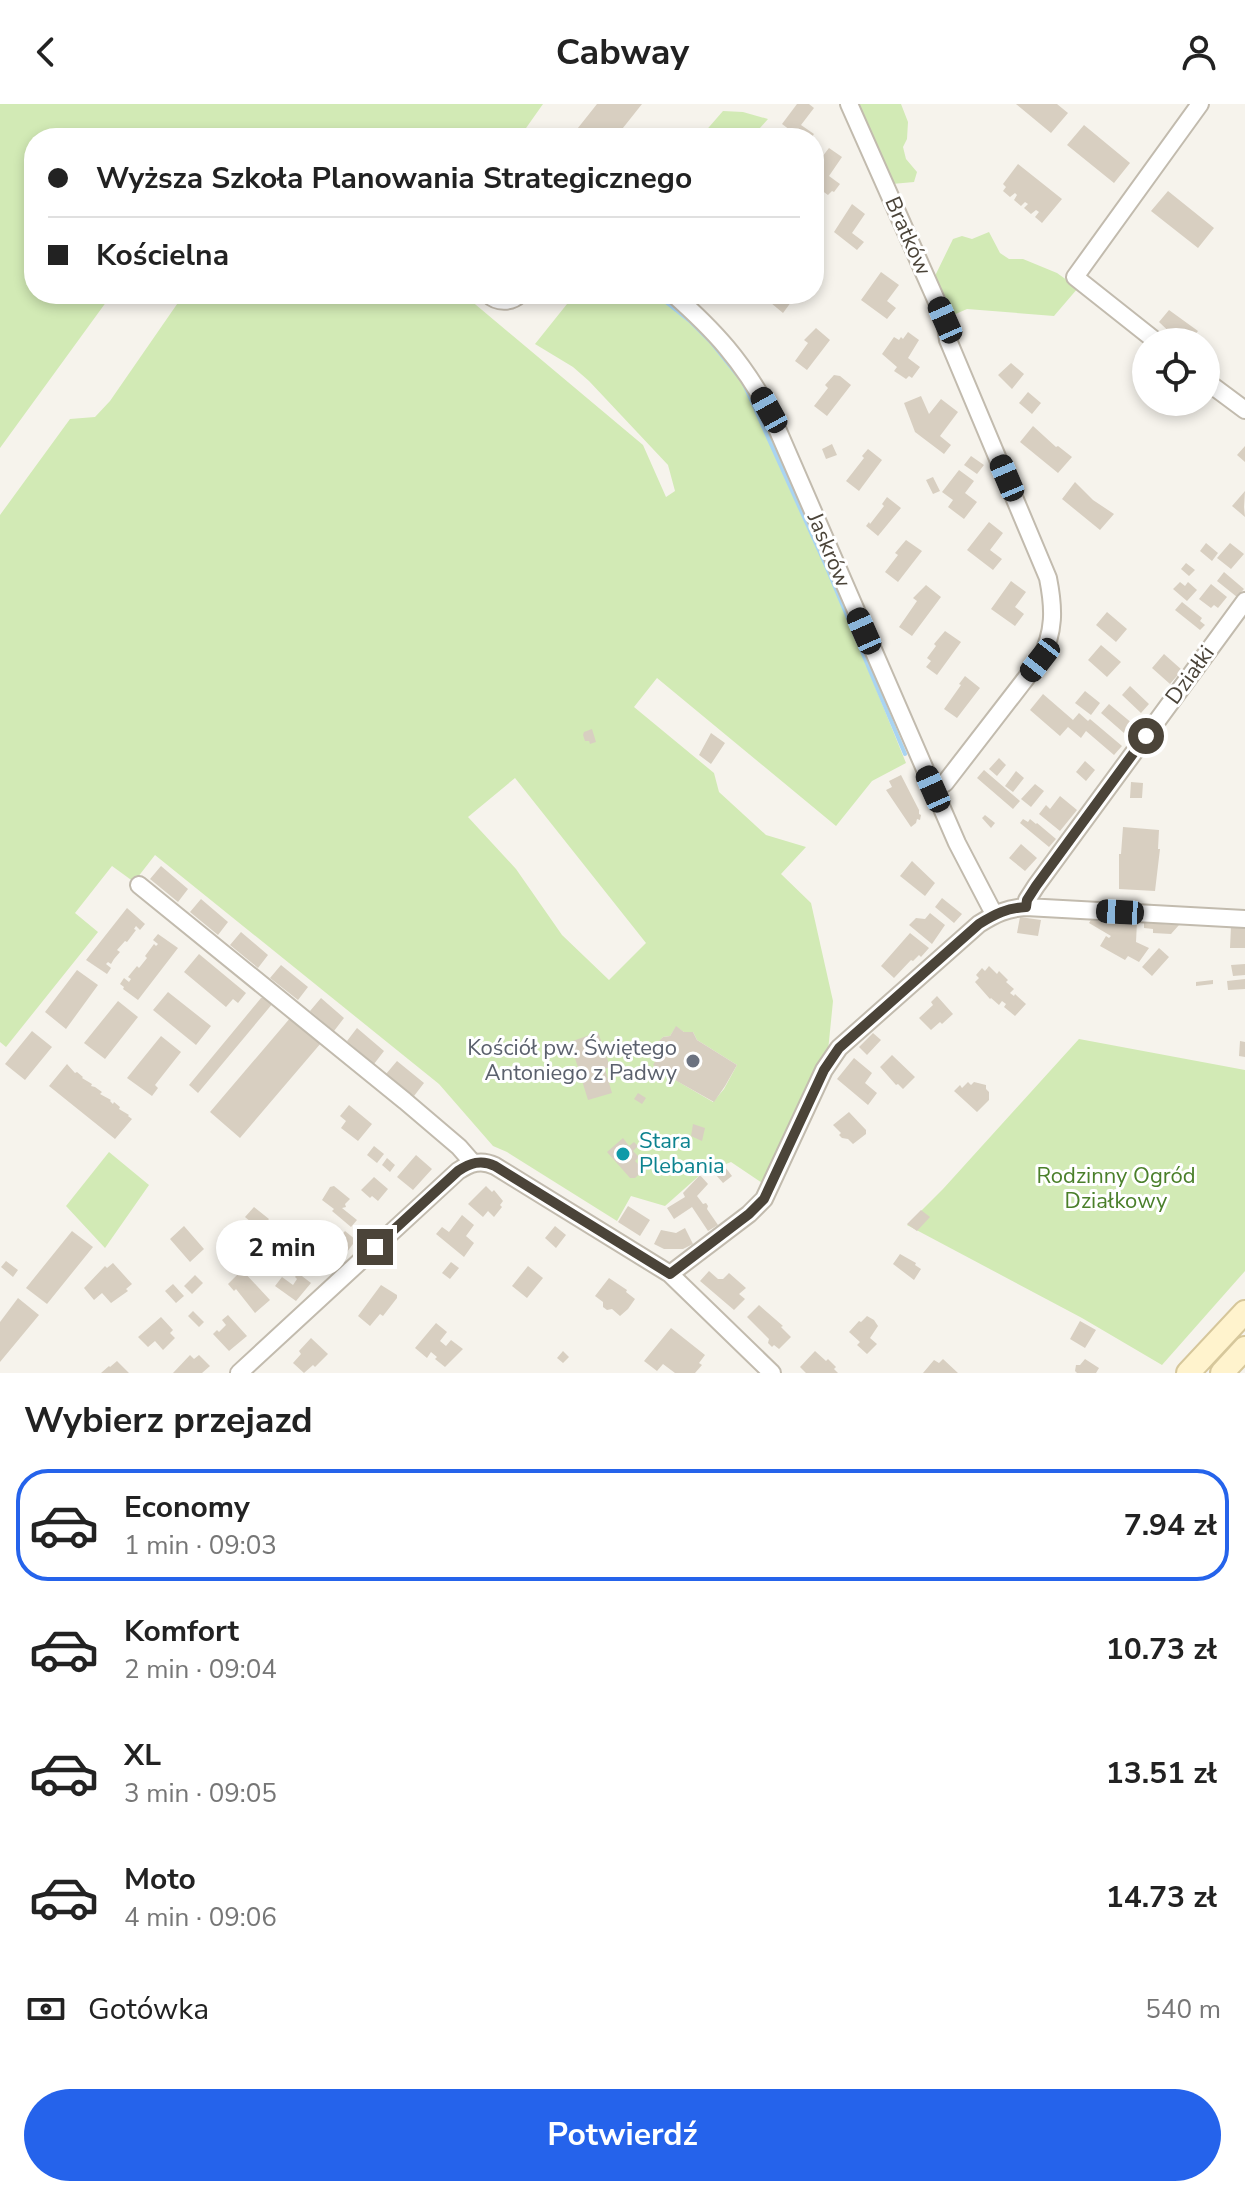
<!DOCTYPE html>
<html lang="pl">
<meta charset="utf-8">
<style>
:root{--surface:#fff;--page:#f6f6f6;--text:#222;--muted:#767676;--line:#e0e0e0;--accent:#2563eb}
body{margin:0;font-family:"Nunito Sans",sans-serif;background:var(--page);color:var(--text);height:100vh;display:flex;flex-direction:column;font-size:30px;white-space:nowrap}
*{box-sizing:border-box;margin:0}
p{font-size:26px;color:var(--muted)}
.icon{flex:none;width:44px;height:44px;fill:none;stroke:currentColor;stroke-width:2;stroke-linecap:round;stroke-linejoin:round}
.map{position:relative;height:1269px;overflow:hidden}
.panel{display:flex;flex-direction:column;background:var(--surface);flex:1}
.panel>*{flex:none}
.top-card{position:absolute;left:24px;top:24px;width:800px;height:176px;border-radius:32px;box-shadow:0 4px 12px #0003;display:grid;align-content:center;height:176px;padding:0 24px;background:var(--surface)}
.buttons{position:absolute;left:1132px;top:224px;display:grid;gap:16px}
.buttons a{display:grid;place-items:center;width:88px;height:88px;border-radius:50%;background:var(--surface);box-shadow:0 4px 12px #0003;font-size:40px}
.end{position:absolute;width:36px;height:36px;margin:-18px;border:10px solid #4b4439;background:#fff;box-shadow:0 0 0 4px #fff}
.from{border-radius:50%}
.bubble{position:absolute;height:56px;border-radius:28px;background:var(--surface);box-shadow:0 4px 12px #0003;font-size:26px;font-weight:700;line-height:56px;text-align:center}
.car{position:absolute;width:24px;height:48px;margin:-24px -12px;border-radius:10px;box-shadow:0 0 6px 2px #0007;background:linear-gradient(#222 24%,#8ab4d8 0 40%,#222 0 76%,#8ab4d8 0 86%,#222 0)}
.top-card b{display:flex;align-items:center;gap:28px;height:76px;font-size:30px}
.top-card b+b{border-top:2px solid var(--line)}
.top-card i{width:20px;height:20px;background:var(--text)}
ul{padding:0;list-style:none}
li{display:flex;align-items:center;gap:24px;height:112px;margin:0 16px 12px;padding:0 8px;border:4px solid transparent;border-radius:32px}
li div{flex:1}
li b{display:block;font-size:30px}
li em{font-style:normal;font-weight:700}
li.on{border-color:var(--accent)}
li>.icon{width:72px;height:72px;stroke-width:1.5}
h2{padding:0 24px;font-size:36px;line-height:96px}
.pay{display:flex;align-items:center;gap:20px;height:88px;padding:0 24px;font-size:30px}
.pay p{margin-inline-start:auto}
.button{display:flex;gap:16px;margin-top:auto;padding:16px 24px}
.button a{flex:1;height:92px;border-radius:48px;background:var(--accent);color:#fff;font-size:32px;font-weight:700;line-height:92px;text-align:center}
header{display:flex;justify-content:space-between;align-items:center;height:104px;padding:0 24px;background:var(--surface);font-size:36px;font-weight:700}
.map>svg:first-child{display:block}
.green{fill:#d2eab5;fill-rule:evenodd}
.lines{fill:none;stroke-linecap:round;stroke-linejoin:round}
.stream{stroke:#a9d4f2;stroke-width:4}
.building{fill:#d8cfc1}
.street-casing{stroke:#c2bbae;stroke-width:20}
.secondary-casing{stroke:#d6c79b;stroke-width:26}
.street{stroke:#fff;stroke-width:16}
.secondary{stroke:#fff3cd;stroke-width:22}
.route{stroke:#4b4439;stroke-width:10}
.worship-dot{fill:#6b7280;stroke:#fff;stroke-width:3}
.culture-dot{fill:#0f9aa8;stroke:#fff;stroke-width:3}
.labels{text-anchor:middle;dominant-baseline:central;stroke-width:6;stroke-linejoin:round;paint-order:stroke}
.street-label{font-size:22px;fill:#4b4439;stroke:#fff}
.worship-label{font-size:22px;fill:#5b616d;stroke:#fff;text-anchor:end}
.culture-label{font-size:22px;fill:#0d838f;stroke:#fff;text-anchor:start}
.park-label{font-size:22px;fill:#4a7f2a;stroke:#fff}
</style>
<header><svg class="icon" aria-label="back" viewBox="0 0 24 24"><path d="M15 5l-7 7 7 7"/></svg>Cabway<svg class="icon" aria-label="person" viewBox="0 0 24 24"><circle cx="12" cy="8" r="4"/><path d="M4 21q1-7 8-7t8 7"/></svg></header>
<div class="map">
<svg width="1245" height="1269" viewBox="0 0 1245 1269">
<rect width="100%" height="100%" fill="#f6f3ec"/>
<path class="green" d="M0,0H543L519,34H34V190H112L0,344Z
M855,0H901L908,18L907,35L903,43L906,55L917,68L914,78L892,80Z
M723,7L743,8L768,15L751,34H696L703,30Z
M989,128L1000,149L1009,155H1023L1057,169L1078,184L1054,212L967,205L951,212L934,174L953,135L962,132L972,135Z
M184,190H463L643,341L666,393L675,387L668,361L589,277L573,263L535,240L575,190H656L699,223L722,248L770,323L906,659L872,677L836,722L657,574L634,603L714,669L719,688L766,731L806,743L781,770L811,799L833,897L828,947L768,1083L731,1058L701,1070L665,1102L631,1092L617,1117L507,1048L493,1042L439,980L155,751L134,778L112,762L75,809L98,828L6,943L0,938V411L70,315L95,313L110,297ZM515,674L646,839L609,876L562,831L516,765L468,713ZM676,923L684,928H693L697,936L737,961L724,985L713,998L660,967L656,942L663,933L670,932Z
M1079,935L1245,966V1167L1162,1261L1082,1214L907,1121L943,1085Z
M109,1048L149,1081L105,1144L66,1102Z"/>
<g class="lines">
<path class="stream" d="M656,190L691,218L711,238L743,278L827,464L905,650"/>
</g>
<path class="building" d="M597,0H642L615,34H570Z
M797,0H809L814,4L801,21L814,30L811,34H790L794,29L782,20Z
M1016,0H1057L1068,9L1051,29Z
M1084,21L1130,59L1114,79L1067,41Z
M829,44L842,53L829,72L840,80L834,88L832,87L828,91L814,81V63Z
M1018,60L1062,95L1042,119L1035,113L1039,108L1036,106L1031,110L1024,104L1028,100L1025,98L1021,102L1014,96L1017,91L1015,89L1010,93L1003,87L1006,83L1003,80Z
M1168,87L1214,124L1198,144L1151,107Z
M852,100L865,110L852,129L864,138L857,146L834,128Z
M881,168L899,181L887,197L896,204L887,215L861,196Z
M777,190H797L783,209L771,199Z
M1169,206L1198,227L1189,238H1180L1159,218Z
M816,224L830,236L807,266L795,257L808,239L804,236Z
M908,228L919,236L908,254L920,263L912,274L909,272L906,275L894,267L897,263L882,250L894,233L899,236L901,233L903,235Z
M1011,259L1024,270L1012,285L998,271Z
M834,271L840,272L851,281L827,312L814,302L828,284L825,281Z
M1028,288L1041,299L1032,310L1019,299Z
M921,292L929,310L941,295L958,308L940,332L951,341L944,350L915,328L904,299Z
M1033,322L1056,343L1058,342L1072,353L1058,369L1020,338Z
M832,340L837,351L826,355L822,345Z
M1245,342V358L1237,351Z
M868,345L882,356L859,387L846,377L864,354L862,352Z
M971,352L984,361L977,370L964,361Z
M959,366L974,377L965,389L977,398L964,415L948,403L953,396L942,388Z
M933,373L940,387L933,390L926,376Z
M1075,378L1093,396L1114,410L1100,426L1062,395Z
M1245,387L1244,403L1245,413L1232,402Z
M887,393L901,404L878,432L866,422L869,418L870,420L884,402L882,400Z
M989,418L1003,429L990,446L1002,455L993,466L967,446Z
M906,436L922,447L898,478L885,468L898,451L895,449Z
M1206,439L1218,449L1212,457L1200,447Z
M1230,439L1244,450L1231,465L1217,454Z
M1186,459L1195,466L1189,472L1181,465Z
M1224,468L1244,485L1237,493L1217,477Z
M1011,477L1026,488L1015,503L1024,510L1015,522L991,505Z
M1180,478L1185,482L1188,478L1197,486L1187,497L1173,485Z
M1211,480L1227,493L1218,504L1214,501L1211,504L1199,495Z
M926,481L941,493L912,532L899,523L917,497L913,494Z
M1182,498L1202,514L1200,517L1205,521L1200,526L1175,506Z
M1107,508L1127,525L1116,538L1096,521Z
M945,527L961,538L937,571L926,563L931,557L927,554L936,542L934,540Z
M1101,541L1121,558L1107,573L1088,556Z
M1164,550L1182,566L1170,580L1152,564Z
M965,572L980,584L957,614L944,605L961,581L959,580Z
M1130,582L1149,600L1141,609L1122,591Z
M1085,587L1100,599L1091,611L1075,599Z
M1043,590L1073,616L1079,609L1088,617L1090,615L1122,642L1114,651L1086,627L1081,634L1068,623L1060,632L1030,606Z
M1109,600L1133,620L1124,629L1101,609Z
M592,625L596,638L590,640L589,637H585L583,631L584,628Z
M711,629L725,639L711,660L699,651Z
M999,654L1006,661L997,672L989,665Z
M1085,657L1095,666L1086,677L1076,668Z
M984,666L1020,697L1013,705L977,674Z
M1016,667L1024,674L1013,688L1005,682Z
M901,671L919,706V710L921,711L920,716L917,715L916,719L911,723L886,686L892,683L889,677Z
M1131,678L1143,679L1142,694H1130Z
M1035,680L1044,687L1031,703L1021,695Z
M1060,692L1077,706L1060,727L1039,710L1046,701L1050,705Z
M985,711L995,719L991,724L982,714Z
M1023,715L1028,718L1030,715L1036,720L1037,719L1056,735L1049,743L1020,719Z
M1123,723L1159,726L1158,745H1160L1155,787L1119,785V750H1121Z
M1021,740L1037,754L1025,767L1009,754Z
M912,757L935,779L925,792L900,772Z
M161,762L188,785L178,798L150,775Z
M942,794L962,810L954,819L935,803Z
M201,795L228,818L218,831L190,808Z
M127,804L145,820L140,826L136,822L134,825L136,826L127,838L125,837L117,846L120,848L114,855L111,860L108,858L106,860L111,864L107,870L86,856Z
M930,809L945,821L932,840L909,821L916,814L925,815Z
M1020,813L1041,816L1038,832L1017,829Z
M1091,816L1137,818L1136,838L1149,844L1139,858L1128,852L1125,856L1100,842L1106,832L1109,834L1111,832L1089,819Z
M1144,819L1179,821L1171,830L1153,829V825L1144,824Z
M1231,822L1245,823V844H1230Z
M241,828L268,851L258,864L230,841Z
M910,829L929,844L921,853L919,851L913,857L911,856L894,874L881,862Z
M158,830L178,844L138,896L123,885L124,883L120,880L124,874L129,878L131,875L128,873L132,868L137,862L139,864L147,854L145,852L154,840L156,842L158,840L153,836Z
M1159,844L1169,853L1152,872L1142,863Z
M199,850L246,889L238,899L233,895L226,903L184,868Z
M1245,860V871L1233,872L1231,861Z
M281,861L308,883L298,896L270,874Z
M989,862L997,870L999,867L1008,876L1006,878L1014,885L1010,889L1014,892L1015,890L1026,900L1015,912L1004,903L1006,900L1002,897L999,901L991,894L990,895L975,878L979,874L976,871L982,864L985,867Z
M77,866L98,881L66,925L45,908Z
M1245,875V885L1228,886L1227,877Z
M1213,876V880L1196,882V878Z
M168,888L211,922L196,941L153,906Z
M937,892L953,910L942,920L940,918L931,926L919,914L933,901L931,898Z
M267,893L273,899L198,989L189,981L261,894Z
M321,894L344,914L334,927L310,907Z
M118,897L138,913L105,955L84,939Z
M291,913L321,939L240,1034L210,1008Z
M676,922L684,928H693L697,936L737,961L725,982L714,998L659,967L661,965L653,961L658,953L655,947L658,938L663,933L670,932Z
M357,924L384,947L374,960L347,937Z
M32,927L52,943L25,976L5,960Z
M598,928L608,957L609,963L605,965L612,989L588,996L570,938Z
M873,929L881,936L867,951L859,943Z
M161,932L181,948L155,981L158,984L152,992L127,974Z
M1240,937L1245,938V953L1239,952Z
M892,951L915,973L903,985L898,980L896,981L880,963Z
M854,954L872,969L865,979L877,989L868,1001L837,975Z
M397,957L424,979L414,992L386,970Z
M67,960L75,969L77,968L83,973L82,974L92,980L91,982L95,983L102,988L100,990L111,996L110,997L113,1000L114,998L120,1003L119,1005L129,1011L128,1012L132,1015L115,1035L49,982Z
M968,978L971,981L974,978L986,981V985L989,988V996L977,1008L954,987L960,981L962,984Z
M638,989L646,994L642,1000L634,995Z
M349,1001L372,1020L358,1037L341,1024L346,1017L340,1012Z
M849,1008L866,1026V1030L853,1040L848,1035L842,1034L839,1031L841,1029L833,1021Z
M693,1020L705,1024L702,1037L691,1032Z
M623,1034L629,1042L634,1038L638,1042L633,1047L639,1053L635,1057L644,1066L635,1074H630L607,1048Z
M374,1042L384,1050L377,1059L367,1051Z
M416,1051L432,1065L413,1086L397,1073Z
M387,1054L395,1061L390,1068L382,1061Z
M725,1063L732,1072L723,1079L716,1071Z
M700,1071L708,1080L697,1092L703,1100L706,1099L708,1102L707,1105L718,1121L708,1127L692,1103L674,1115L667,1104L685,1093L683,1089Z
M374,1073L388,1085L378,1097L372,1092L370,1094L361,1086Z
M334,1082L350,1095L345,1100L346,1103L342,1104L357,1116L351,1123L332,1107L334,1105L322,1096L330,1083Z
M486,1082L492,1088L494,1086L503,1097L500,1101L502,1103L494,1113L488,1107L483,1113L468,1100Z
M628,1102L650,1116L640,1132L618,1118Z
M254,1103L269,1115L264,1121L266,1124L263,1128L245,1113Z
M921,1106L930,1113L917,1127L907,1120Z
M462,1111L474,1121L466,1132L474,1139L464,1153L436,1130L442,1123L449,1128Z
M184,1122L204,1145L190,1158L170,1135Z
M555,1122L566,1131L556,1144L545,1134Z
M685,1124L693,1140L683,1145H664L654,1140L661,1126L676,1129Z
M72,1127L93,1143L47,1200L26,1184Z
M345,1127L356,1136L341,1156L326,1143L334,1133L338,1135Z
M303,1129L319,1141L314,1148L298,1136Z
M900,1150L916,1159L915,1161L921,1165L914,1176L893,1160Z
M6,1157L18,1166L13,1173L1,1163Z
M451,1158L459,1164L450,1175L442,1169Z
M113,1159L132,1180L126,1185L128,1187L111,1199L102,1189L94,1196L84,1184L105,1162L107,1164Z
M528,1162L543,1174L527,1194L512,1182Z
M242,1166L270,1196L255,1209L236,1185L234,1187L228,1180Z
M709,1167L718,1175H723L729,1169L746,1184L739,1190L745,1195L734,1206L700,1177Z
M298,1169L311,1179L296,1197L275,1182L282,1173L293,1181L297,1175L295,1173Z
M195,1171L203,1179L192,1190L184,1182Z
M609,1174L627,1186L626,1188L635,1195L628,1205L620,1212L612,1205L607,1206L603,1203V1198L595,1192Z
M173,1180L184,1192L176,1199L165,1187Z
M381,1181L397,1191V1194L383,1212L380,1210L370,1222L358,1212Z
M18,1194L39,1211L0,1258V1218Z
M759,1201L783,1222L781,1223L791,1233L779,1245L774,1241L772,1243L768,1239L769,1235L747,1213Z
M193,1207L204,1218L199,1223L188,1212Z
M228,1211L247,1232L229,1247L213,1230L217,1226L219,1228L226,1221L222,1216Z
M867,1212L874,1216L878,1222L870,1234L877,1240L867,1250L857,1241L860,1238L849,1228L859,1217L861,1218Z
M161,1213L173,1226L170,1229L175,1234L163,1246L155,1237L148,1243L138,1233Z
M1080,1217L1096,1226L1085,1244L1070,1235Z
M436,1219L447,1228L440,1237L446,1242L451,1236L463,1245L445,1263L435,1255L437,1253L431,1248L427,1254L415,1244Z
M671,1224L705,1251L699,1259L702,1261L695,1269H675L663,1260L657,1267L644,1257Z
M311,1234L328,1250L315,1263L313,1261L304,1269L293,1259L301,1250L299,1247Z
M563,1247L569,1253L563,1259L557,1254Z
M815,1247L826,1257L828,1255L836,1263L834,1265L838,1269H806L800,1263Z
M190,1251L194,1255L199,1251L210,1262L202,1269H173Z
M943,1255L958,1269H923L934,1256L939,1259Z
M1085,1255L1099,1264L1096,1269H1077L1075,1267L1076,1261H1080Z
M117,1257L129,1269H101L109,1262L110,1263Z"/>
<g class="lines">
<defs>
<path id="street" d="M849,0L945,216L948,236L1048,474C1054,504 1055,528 1040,556L945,679L933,685
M488,190C497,199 511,199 520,190
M673,190C716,228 741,256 769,306L957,739L994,810
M1157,238L1075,173L1200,0
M1206,277L1245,306
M139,781L405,997L459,1043L473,1059
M1026,803L1027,796L1036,782L1245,497
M670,1170L749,1110L764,1095L824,966L839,944L979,820C995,810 1007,804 1026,803L1245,815
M239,1269L458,1067C470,1059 481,1055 495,1062L670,1170L772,1269"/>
<path id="secondary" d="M1188,1269L1245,1208
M1222,1269L1245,1244"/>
</defs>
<use href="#street" class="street-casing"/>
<use href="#secondary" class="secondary-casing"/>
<use href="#street" class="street"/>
<use href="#secondary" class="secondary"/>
</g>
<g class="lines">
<path class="route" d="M375,1143L458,1067C470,1059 481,1055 495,1062L670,1170L749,1110L764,1095L824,966L839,944L979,820C995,810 1007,804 1026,803L1027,796L1036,782L1146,632"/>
</g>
<circle class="worship-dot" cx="693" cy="957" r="8"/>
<circle class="culture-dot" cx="623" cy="1050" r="8"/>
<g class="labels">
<g class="street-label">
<text transform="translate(908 132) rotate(66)">Bratków</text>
<text transform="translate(829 446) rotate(67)">Jaskrów</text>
<text transform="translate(1190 571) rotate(-54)">Działki</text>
</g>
<g class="worship-label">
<text x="677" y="944">Kościół pw. Świętego<tspan x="677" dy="25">Antoniego z Padwy</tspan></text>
</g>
<g class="culture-label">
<text x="639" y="1037">Stara<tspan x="639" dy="25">Plebania</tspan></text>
</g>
<g class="park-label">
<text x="1116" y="1072">Rodzinny Ogród<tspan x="1116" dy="25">Działkowy</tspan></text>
</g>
</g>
</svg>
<div class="buttons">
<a><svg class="icon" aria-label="locate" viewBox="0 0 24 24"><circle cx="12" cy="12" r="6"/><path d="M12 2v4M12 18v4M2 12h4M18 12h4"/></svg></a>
</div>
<i class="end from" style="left:1146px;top:632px"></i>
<i class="end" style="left:375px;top:1143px"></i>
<div class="bubble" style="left:216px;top:1116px;width:132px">2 min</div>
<i class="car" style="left:945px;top:216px;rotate:336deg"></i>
<i class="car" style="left:769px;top:306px;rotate:331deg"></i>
<i class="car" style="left:1007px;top:374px;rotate:337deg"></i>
<i class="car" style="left:864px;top:527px;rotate:336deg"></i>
<i class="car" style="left:1040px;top:556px;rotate:218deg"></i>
<i class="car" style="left:933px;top:685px;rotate:336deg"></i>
<i class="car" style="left:1120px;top:808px;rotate:273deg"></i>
<div class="top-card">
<b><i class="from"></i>Wyższa Szkoła Planowania Strategicznego</b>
<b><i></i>Kościelna</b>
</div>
</div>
<section class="panel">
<h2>Wybierz przejazd</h2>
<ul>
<li class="on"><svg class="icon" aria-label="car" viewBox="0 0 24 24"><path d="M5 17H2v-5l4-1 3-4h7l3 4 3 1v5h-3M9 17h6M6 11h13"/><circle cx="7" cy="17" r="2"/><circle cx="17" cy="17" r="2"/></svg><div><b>Economy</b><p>1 min · 09:03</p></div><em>7.94 zł</em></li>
<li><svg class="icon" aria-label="car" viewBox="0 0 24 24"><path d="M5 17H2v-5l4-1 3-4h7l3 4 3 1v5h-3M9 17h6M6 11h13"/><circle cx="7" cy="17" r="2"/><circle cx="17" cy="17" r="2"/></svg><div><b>Komfort</b><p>2 min · 09:04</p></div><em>10.73 zł</em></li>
<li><svg class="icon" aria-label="car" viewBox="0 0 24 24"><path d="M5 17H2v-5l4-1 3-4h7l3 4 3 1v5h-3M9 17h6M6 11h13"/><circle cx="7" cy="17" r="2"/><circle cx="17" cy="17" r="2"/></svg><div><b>XL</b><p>3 min · 09:05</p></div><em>13.51 zł</em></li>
<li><svg class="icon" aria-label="car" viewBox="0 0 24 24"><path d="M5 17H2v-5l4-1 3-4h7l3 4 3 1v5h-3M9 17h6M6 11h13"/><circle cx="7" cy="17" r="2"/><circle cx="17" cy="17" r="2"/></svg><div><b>Moto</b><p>4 min · 09:06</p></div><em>14.73 zł</em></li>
</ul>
<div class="pay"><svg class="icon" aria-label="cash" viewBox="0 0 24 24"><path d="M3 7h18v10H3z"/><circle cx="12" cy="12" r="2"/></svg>Gotówka<p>540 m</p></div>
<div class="button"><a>Potwierdź</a></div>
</section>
